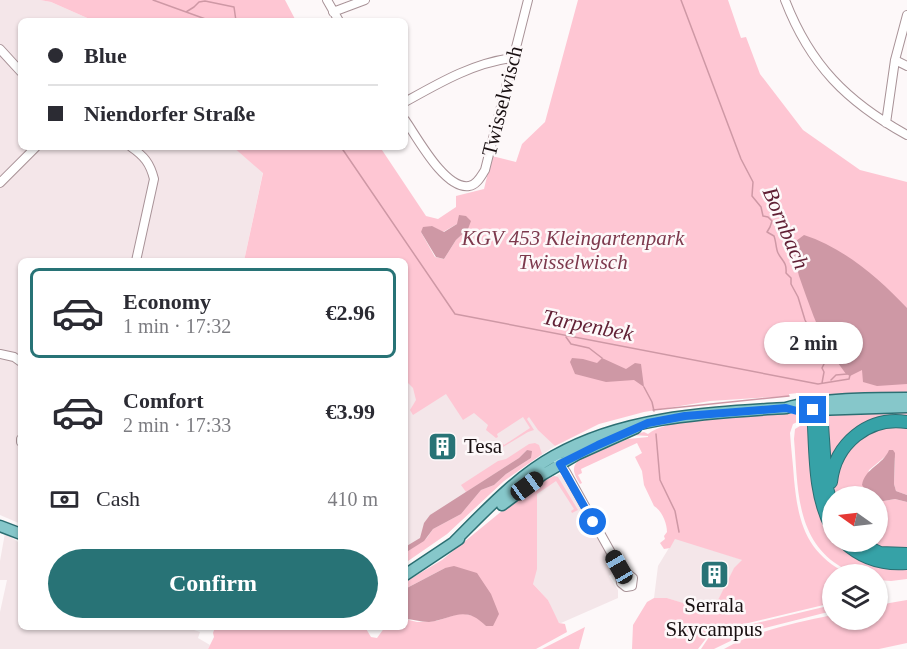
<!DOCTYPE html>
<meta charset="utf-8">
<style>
:root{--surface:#fff;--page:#f2f2f3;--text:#2b2b33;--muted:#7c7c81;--line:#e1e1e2;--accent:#287376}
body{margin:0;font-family:Georgia,serif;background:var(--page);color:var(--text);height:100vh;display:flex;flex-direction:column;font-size:22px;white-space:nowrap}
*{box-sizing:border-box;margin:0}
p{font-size:20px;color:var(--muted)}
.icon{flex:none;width:33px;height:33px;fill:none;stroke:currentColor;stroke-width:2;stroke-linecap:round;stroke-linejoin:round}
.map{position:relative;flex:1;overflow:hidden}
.drawer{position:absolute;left:18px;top:258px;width:390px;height:372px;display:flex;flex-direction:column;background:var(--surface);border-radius:9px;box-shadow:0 2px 4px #0004}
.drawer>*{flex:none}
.hud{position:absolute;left:18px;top:18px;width:390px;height:132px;border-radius:9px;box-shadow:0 2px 4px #0004;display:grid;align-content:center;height:132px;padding:0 30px;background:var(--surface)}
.needle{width:39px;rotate:284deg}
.buttons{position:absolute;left:822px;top:486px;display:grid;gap:12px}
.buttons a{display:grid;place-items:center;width:66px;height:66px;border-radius:50%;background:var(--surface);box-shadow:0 2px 4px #0004;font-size:30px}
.end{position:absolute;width:27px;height:27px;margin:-14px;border:8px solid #1a73e8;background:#fff;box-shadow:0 0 0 3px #fff}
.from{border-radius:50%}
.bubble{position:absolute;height:42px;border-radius:21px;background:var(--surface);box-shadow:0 2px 4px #0004;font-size:20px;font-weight:700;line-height:42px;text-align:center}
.car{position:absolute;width:18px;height:36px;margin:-18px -9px;border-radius:8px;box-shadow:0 0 4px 2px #0007;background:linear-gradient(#222 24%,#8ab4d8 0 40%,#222 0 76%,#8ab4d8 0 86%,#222 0)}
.hud b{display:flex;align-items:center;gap:21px;height:57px;font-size:22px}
.hud b+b{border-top:2px solid var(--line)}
.hud i{width:15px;height:15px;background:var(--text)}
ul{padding:10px 0 0;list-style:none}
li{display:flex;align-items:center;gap:18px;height:90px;margin:0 12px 9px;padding:0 18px;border:3px solid transparent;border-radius:9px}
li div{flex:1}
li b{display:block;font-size:22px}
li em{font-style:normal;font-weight:700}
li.on{border-color:var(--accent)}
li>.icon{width:54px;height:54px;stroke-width:1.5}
.pay{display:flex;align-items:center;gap:15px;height:66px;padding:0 30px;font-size:22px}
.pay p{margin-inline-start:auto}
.action{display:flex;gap:12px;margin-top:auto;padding:12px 30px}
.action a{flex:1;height:69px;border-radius:36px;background:var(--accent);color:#fff;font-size:24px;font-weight:700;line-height:69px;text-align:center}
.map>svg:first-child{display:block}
.built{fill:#f4e6e9}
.green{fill:#fec6d3;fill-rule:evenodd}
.water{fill:#ce98a5}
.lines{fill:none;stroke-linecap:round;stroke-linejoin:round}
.stream{stroke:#ce98a5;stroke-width:1.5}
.minor-casing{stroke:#a89297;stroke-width:10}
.major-casing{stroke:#2c6f73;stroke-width:13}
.highway-casing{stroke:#2c6f73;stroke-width:14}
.minor{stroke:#fff;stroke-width:8}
.major{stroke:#86c7ca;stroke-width:10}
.highway{stroke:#36a2a7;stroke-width:12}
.route{stroke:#1a73e8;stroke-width:8}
.labels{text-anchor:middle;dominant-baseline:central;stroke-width:5;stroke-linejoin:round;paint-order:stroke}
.street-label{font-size:21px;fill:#191012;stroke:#fdf8f9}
.park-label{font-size:21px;font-style:italic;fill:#7d394d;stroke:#fdf8f9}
.poi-label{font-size:21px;fill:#191012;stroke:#fdf8f9;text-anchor:start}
.water-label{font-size:22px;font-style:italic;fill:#601f34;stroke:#fdf8f9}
</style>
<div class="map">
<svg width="907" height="649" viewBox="0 0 907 649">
<rect width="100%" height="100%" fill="#fdf8f9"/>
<path class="built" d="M0,0H40L51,2L94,21H21V147H233L263,172L244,261H21V524L0,515Z
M405,373L528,410L538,420L555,446L508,477L447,534L405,563Z
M559,474L565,479L616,570L609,576L618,590V598L561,623H559L552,611L548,600L533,584V492Z
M5,533L21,544V627H185L200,632L198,638L210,645L208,649H0V612L7,580H0V561Z
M675,538L743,560L734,569L712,613L667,598H654L658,566Z"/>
<path class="green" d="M40,0H285L296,21H94L51,2Z
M578,0H728L741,38L746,37L760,74L803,130L860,170L907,182V393L799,396L798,393L789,394V396L710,401L644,412L599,424L555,446L538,430L529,417L527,419L534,430L528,432L503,447L500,442L501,441L504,445L530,428L523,417L497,434L498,437L496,438L486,430L488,425L474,413L463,420L446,394L413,415L410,410L416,400L413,388L405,380V261H244L263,173L233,147H380L426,216L438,219L456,207V196L484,189L492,156L516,162L522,144L545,122ZM457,224L468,229L456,240L444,259L435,257L421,232L431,226L443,232Z
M907,409V419L872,423L830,470L826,421L829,416Z
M786,414H804L808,417L793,424L790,433C791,448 793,464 794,479C798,522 806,553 848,574H832V603L711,632L698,649H632L633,625L647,602L654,598H667L712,612L734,568L742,560L675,539L670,548L664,549L660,543L665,539L664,536L667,532C667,523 662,511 654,506L644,485L642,471L635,457L642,453L637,443L581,469L582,473L578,475L582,483L580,484C574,474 570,467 580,459L628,439L648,437V436L632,435L644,432L648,434C672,415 753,416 786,414Z
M805,423L810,425L828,529L832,535V542H838L841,545L907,567V579L891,581L878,580V574C871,574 865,575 859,574C852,574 844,569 838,565C795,537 798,485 794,439L795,429Z
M907,425V495L896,491L894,484L895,458L887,455L869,470L864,489L870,496H835L834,481L842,454L870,429Z
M535,443L539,445L542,454L504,481L447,534L405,563V553L427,538L433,529L461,514L481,490L494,485L506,474L531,458L527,450L519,458L466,492L461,485L498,461L506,459L529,444Z
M554,476L558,477L578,510L572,513L571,511L574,509L556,481L537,494V569L533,584L548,600L559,623L565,624L567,632L536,649H208L214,637L213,633L215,627H365L371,637L377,638L385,627H405V619L417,622L436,621L461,613L478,617L486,626L445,568L405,589V582L442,560L530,488L545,478L546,480Z
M895,499L907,502V549L888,550L865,542H878V502Z
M907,600V643L879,649H724C758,630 795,623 832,615V620H878V605Z
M832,605V611L749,632L714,649H701L709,637L719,632Z
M585,627L579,649H542Z"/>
<path class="water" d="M459,215L466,216L471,221L468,229L456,240L444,259L436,257L421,232L423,227L432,226L444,232L457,224Z
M804,235C844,248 879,278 907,308V384L877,386L863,382L862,370L850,376L846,374L838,363L833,362L832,354C818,332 808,301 799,276C796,266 797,257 791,249L796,241Z
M572,358L583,359L597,363L602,358L626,369L635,363L641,364L644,387L634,380L606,382L575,374L570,362Z
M527,450L532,451L531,458L506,474L494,485L481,490L461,514L433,529L424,541L405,553V547L420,538L424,523L430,515L519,458Z
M889,450H893L895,453L894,484L896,491L907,495V502L895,499L878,502V496H870L862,485C865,468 883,465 889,450Z
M454,566L477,573L491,594L499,614L493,626H486C464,604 453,619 429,622C420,622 413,619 405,619V589L445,568Z"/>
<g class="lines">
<path class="stream" d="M153,0L211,21
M681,0L741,159L753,182L752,196L761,207L763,216L768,217L772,221L770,227L767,232L774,236C776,241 776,249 778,253C782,261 787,262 786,273L791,278V284L798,297L805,320L826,361L832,358
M186,12L194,7L199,2L205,1L234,7L236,21
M341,147L455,314L818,384L849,379L850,375
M566,337L571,344L589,348L602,358
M831,380L836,375L847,374
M822,383L824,372L822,368L825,362
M644,387L652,402L654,411
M653,410L789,396
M656,434L660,480L675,511L679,532"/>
<defs>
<path id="minor" d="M327,0L339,21
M785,0C810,65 847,102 907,135
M333,12L365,0
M0,49L21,72
M895,60L907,66
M405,102C439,83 473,63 512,58
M405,120C417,137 445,190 469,186C477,185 481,176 485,170L528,0
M886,123L895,60L907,15
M131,147C144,156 150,163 154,179L136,261
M0,183L36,147
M0,354L14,357L21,362
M21,439V442
M557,460L566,472L619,567L621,583L626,587L632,586L633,578L619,567"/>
<path id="major" d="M814,410L907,407
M502,505L542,475L578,454L636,428
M0,526L21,534
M453,543C484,512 516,477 554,456C625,416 707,413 786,408C817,398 874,398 907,398
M405,575L459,539"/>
<path id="highway" d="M831,482C835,444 868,416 907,422
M831,503L826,484L821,409L816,403L813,410C816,448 813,494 832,528
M844,542C861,558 883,565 907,563
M857,542L880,553L907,554"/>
</defs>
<use href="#minor" class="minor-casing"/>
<use href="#major" class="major-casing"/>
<use href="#highway" class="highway-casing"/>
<use href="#minor" class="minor"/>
<use href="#major" class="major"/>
<use href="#highway" class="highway"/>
</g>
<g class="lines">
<path class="route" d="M593,522L560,464L598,445L648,423L685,416L786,408L797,411L813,410"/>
</g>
<defs>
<symbol id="building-square" viewBox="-11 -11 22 22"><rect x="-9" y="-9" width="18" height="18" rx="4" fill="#287376" stroke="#fdf8f9"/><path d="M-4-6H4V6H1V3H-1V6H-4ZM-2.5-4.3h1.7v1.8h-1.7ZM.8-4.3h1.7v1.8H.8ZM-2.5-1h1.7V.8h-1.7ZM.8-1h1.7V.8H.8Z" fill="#fff"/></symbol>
</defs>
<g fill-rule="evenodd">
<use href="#building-square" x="426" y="430" width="33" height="33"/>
<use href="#building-square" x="698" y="558" width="33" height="33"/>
</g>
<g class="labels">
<g class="street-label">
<text transform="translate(502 101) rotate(-76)">Twisselwisch</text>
</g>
<g class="park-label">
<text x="573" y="238">KGV 453 Kleingartenpark<tspan x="573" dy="24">Twisselwisch</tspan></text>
</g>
<g class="poi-label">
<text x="464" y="446">Tesa</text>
<text x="714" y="605" text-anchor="middle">Serrala<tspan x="714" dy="24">Skycampus</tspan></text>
</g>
<g class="water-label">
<text transform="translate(786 228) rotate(67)">Bornbach</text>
<text transform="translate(588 325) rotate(11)">Tarpenbek</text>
</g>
</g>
</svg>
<div class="buttons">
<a><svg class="needle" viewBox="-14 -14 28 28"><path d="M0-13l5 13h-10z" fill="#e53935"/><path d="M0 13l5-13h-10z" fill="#7c7c81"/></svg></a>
<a><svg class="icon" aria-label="layers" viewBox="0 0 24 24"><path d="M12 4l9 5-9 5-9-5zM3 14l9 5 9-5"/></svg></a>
</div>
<i class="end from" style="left:593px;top:522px"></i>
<i class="end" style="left:813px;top:410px"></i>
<div class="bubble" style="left:764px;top:322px;width:99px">2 min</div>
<i class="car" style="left:527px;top:486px;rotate:54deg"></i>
<i class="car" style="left:619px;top:567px;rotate:330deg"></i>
<div class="hud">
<b><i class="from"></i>Blue</b>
<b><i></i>Niendorfer Straße</b>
</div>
<section class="drawer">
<ul>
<li class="on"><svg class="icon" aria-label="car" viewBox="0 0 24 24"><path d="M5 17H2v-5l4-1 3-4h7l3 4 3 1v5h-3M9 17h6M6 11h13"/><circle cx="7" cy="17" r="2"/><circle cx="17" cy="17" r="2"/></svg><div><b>Economy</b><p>1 min · 17:32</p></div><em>€2.96</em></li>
<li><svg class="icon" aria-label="car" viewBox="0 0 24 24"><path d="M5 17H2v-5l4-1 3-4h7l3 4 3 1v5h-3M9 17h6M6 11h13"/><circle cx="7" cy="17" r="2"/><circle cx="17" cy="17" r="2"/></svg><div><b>Comfort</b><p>2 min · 17:33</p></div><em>€3.99</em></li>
</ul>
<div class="pay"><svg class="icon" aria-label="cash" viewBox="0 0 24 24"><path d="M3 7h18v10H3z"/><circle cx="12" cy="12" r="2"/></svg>Cash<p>410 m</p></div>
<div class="action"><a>Confirm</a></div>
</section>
</div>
